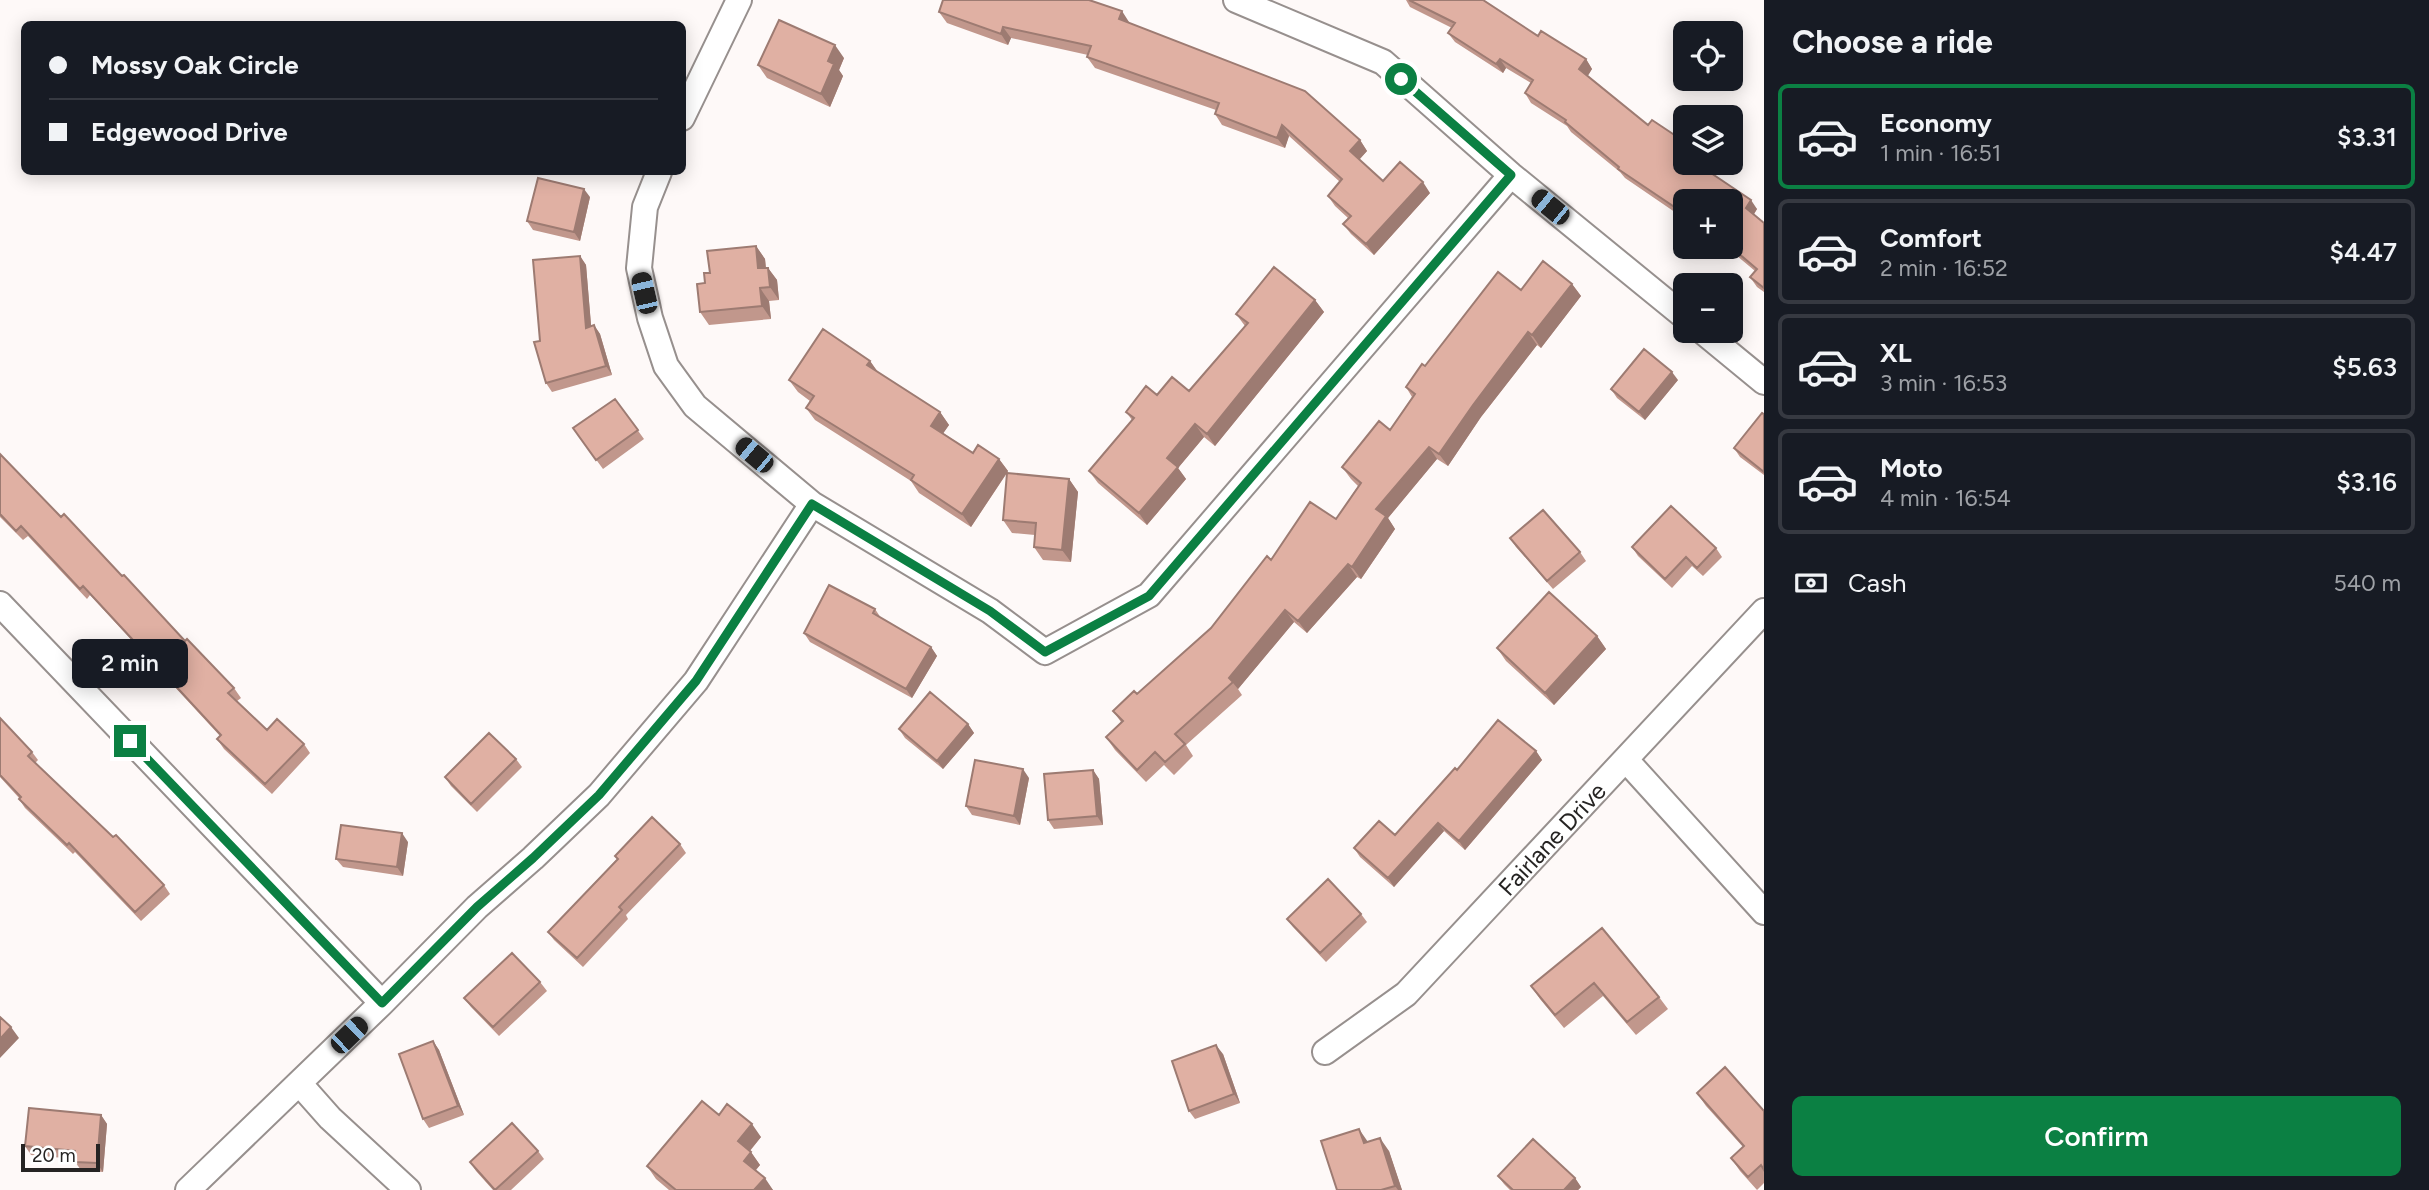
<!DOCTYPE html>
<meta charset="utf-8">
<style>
:root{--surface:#171b24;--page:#20242c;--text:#f1f3f6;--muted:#9ea1a6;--line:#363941;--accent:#0b8043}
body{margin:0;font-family:Figtree,sans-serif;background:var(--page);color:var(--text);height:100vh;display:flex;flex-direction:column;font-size:26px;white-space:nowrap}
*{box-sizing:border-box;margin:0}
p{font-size:23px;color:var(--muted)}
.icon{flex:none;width:38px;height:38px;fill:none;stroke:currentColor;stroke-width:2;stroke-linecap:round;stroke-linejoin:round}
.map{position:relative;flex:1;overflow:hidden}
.panel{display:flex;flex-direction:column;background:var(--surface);width:665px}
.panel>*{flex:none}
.top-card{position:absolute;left:21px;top:21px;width:665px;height:154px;border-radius:10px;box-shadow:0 4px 18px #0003;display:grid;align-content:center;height:154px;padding:0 28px;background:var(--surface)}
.controls{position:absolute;left:1673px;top:21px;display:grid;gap:14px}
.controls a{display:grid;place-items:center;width:70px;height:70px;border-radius:10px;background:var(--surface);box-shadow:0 4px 18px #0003;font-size:35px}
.scale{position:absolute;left:21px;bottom:18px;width:79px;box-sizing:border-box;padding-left:7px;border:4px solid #262423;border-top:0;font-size:19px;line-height:24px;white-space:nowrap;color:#262423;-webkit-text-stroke:5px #fff;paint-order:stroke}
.end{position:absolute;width:32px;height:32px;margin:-16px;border:9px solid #0b8043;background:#fff;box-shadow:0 0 0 4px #fff}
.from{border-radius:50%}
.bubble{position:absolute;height:49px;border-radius:10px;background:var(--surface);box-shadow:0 4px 18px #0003;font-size:23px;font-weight:600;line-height:49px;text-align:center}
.car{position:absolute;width:21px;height:42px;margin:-21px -10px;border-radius:9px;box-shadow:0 0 5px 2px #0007;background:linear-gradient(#222 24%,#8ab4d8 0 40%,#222 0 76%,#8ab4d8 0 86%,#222 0)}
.top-card b{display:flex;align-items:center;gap:24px;height:66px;font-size:26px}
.top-card b+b{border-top:2px solid var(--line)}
.top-card i{width:18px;height:18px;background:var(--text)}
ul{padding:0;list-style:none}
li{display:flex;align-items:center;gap:21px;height:105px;margin:0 14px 10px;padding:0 14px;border:4px solid var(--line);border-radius:10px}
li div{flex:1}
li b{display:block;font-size:26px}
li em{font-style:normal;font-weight:600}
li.current{border-color:var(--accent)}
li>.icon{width:63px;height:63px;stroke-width:1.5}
h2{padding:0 28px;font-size:32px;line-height:84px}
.pay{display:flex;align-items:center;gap:18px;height:77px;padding:0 28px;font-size:26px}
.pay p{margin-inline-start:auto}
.action{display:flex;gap:14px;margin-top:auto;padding:14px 28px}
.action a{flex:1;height:80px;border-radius:10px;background:var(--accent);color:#fff;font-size:28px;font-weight:600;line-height:80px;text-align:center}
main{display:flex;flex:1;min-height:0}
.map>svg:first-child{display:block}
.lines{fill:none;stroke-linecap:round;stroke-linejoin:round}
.street-casing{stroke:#97908e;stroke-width:28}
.street{stroke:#fff;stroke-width:24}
.wall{fill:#c1978c}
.shaded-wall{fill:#9d7b72}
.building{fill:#e0b0a3;stroke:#9d7b72;stroke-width:2}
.route{stroke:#0b8043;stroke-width:9}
.labels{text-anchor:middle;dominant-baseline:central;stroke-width:5;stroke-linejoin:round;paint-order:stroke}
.street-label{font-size:24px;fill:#262423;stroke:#fff}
</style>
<main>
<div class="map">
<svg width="1764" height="1190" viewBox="0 0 1764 1190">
<rect width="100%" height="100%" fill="#fef9f8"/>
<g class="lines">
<defs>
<path id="street" d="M1236,0L1383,62L1511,175L1685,317
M682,118L739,0
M659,172L645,207L639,268L650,318L666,366L695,406L812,504L990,611L1045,652L1149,595L1511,175
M1702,331L1764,382
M0,604L382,1003
M1626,760L1764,912
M1325,1052L1406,994L1764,611
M299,1083L330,1118L408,1190
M188,1190L382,1003L477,907L533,858L599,795L696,681L812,504"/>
</defs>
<use href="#street" class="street-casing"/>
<use href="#street" class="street"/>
</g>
<path class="wall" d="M1406,0H1483L1538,36L1586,59L1592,69L1587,76L1685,163L1701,167L1757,209L1754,214L1764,223V292L1757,287L1750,277L1755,271L1730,250L1724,259L1706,247H1731L1685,201V219L1625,178L1620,172L1571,132L1567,126L1531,103L1525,93L1531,83L1506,68L1503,73L1455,42L1448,33L1452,28L1410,7Z
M939,12L1129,22V23L1360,140L1367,151L1359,160L1383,181L1430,193L1374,255L1351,234L1343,224L1348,218L1335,206L1328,196L1340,182L1289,136L1285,148L1222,125L1215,114L1216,110L1095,68L1087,57L1088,55L1011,38L1008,45L947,23Z
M844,58L839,70L843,76L830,107L767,78L758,65Z
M590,197L580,241L533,230L527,221Z
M756,246L765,259L766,268H768L777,280L779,300L769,301L771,319L709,325L700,312L705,283L710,273Z
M580,256L586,265L591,326L594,325L600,334L612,375L552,392L546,383L540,341Z
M1572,284L1581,296L1541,348L1537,345L1481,417L1448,466L1437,459L1388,518L1395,529L1361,579L1357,577L1307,633L1294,622L1238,689L1242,695L1186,745L1193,756L1174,775L1164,765L1146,782L1115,750L1106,737L1121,722L1113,711L1137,694L1211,628L1271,560L1336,519L1358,486L1351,479L1342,467L1390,430L1412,397L1406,387L1425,366L1521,290Z
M1315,300L1324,312L1215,446L1204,437L1178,468L1186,479L1147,525L1098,483L1089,471L1132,420L1126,412L1157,395L1189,391L1245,326L1236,314Z
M870,361L878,372L940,412L949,425L943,433L973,453L999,459L1008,471L1007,473L1069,479L1078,492L1071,562L1043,560L1034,547L1035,535L1012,533L1003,520L1007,473L971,527L919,493L911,481L815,420L806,408L810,401L798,392L789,380Z
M1678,380L1645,420L1617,398L1611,389Z
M615,399L644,439L603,469L573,428Z
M1764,414V475L1740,457L1734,448Z
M0,454L61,517L122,576L185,641L234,688L241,698L237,701L267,730L304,744L310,753L272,794L224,749L217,739L220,736L90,595L87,599L28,536L23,540L0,517Z
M1510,538L1580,552L1586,561L1553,589L1516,547Z
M1632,547L1716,548L1722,557L1703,576L1692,566L1672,588L1638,556Z
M875,609L881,618L931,647L937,656L912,698L810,642L804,633Z
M1597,636L1606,649L1554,705L1506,661L1497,648Z
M0,718L32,752L38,760L35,763L164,885L170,894L141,921L75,852L73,854L25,808L19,799H20L0,777Z
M968,724L974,733L943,769L905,738L899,729Z
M1536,751L1542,760L1465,850L1444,831L1394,887L1360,857L1354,848L1395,835L1457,770Z
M516,759L522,767L477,812L451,786L445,777Z
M1093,770L1099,779L1103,825L1054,829L1048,820Z
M1029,778L1020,825L972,815L966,806Z
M408,842L403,876L343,867L336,859Z
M680,844L686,853L626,915L628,919L583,967L554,940L548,932L617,859L615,856Z
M1361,914L1367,922L1326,962L1293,927L1287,919Z
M1602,928L1659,997L1668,1009L1636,1035L1603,996L1564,1028L1540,999L1531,986Z
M540,982L547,991L499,1036L471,1007L464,998Z
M433,1041L439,1050L464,1115L429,1128L423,1119Z
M1223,1054L1240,1103L1195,1119L1189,1111Z
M1697,1093L1764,1111V1183L1757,1190L1740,1171L1731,1158L1743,1147L1706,1106Z
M101,1115L107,1124L103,1172L81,1170L75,1162V1159L31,1155L25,1146Z
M719,1115L761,1137L750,1151L760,1165L756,1170L773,1190H669L656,1179L647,1166Z
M1368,1142L1389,1151L1402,1190H1337Z
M538,1151L544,1159L511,1190H493L476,1171L470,1162Z
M1498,1176L1575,1178L1581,1187L1578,1190H1510L1504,1184Z"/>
<path class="shaded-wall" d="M1122,11L1129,22L1126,30L1119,19Z
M1003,27L1011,38L1008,45L1001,34Z
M835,45L844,58L839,70L843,76L830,107L821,94L828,61Z
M1500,59L1506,68L1503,73L1496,64Z
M1586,59L1592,69L1586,79L1579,69Z
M1282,125L1289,136L1285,148L1277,138Z
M1360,140L1367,151L1357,162L1350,151Z
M1423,182L1430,193L1374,255L1366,244Z
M584,189L590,197L580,241L574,232Z
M1751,200L1757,209L1752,217L1746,208Z
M756,246L765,259L767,281L758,268Z
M1719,247H1728L1730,250L1724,259L1718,249Z
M580,256L586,265L592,336L586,328Z
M768,268L777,280L779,300L770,287Z
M1572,284L1581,296L1541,348L1532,335Z
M760,288L769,301L771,319L762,306Z
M1315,300L1324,312L1215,446L1207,434Z
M594,325L600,334L612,375L606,366Z
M1528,332L1537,345L1481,417L1448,466L1439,454L1473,405Z
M870,361L879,374L867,365Z
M1672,372L1678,380L1645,420L1639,412Z
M940,412L949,425L940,438L931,426Z
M1195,424L1204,437L1178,468L1186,479L1147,525L1139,513L1167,458Z
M1429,447L1437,459L1388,518L1395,529L1361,579L1352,567L1376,509Z
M999,459L1008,471L971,527L962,514Z
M1069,479L1078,492L1071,562L1062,550Z
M1348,564L1357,577L1307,633L1298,621Z
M1285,610L1294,622L1238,689L1229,678Z
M1597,636L1606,649L1554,705L1545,693Z
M931,647L937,656L912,698L906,689Z
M968,724L974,733L943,769L937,761Z
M1536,751L1542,760L1465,850L1459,841Z
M1023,769L1029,778L1020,825L1014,816Z
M1093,770L1099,779L1103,825L1097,816Z
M1438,823L1444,831L1394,887L1388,878Z
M402,833L408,842L403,876L397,867Z
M11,1027L19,1038L0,1058V1039Z
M433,1041L439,1050L464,1115L458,1106Z
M1216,1045L1223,1054L1240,1103L1234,1094Z
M101,1115L107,1124L103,1172L97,1163Z
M752,1124L761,1137L747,1154L738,1141Z
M1359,1129L1368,1142L1364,1143Z
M1380,1138L1389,1151L1402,1190H1398L1395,1186Z
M751,1152L760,1165L753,1173L744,1161Z
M765,1178L773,1190H754Z
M1575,1178L1581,1187L1578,1190H1564Z"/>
<path class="building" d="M943,0H1089L1122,11L1119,19L1305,91L1360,140L1350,151L1383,181L1400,162L1423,182L1366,244L1343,224L1351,216L1328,196L1342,179L1282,125L1277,138L1215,114L1219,103L1087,57L1091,46L1003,27L1001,34L939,12Z
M1409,0H1483L1538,36L1541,31L1586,59L1579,69L1648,125L1652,120L1685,142V148L1683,152L1685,153V163H1696L1751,200L1746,208L1764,223V288L1750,277L1757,269L1731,247V201H1685V214L1618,169L1619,167L1565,122L1566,120L1525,93L1533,80L1500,59L1496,64L1448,33L1455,23Z
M779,20L835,45L828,61L834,64L821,94L758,65Z
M538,178L584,189L574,232L527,221Z
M756,246L758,268H768L770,287L760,288L762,306L700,312L697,284L705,283L704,273H710L707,251Z
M580,256L586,328L594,325L606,366L546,383L534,342L540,341L533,260Z
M1543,261L1572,284L1532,335L1528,332L1473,405L1439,454L1429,447L1376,509L1386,516L1352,567L1348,564L1298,621L1285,610L1229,678L1233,682L1175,734L1185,744L1165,762L1155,752L1137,770L1106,737L1123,721L1113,711L1134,691L1137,694L1211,628L1267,556L1271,560L1310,502L1336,519L1361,483L1342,467L1379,421L1390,430L1415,394L1406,387L1422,364L1425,366L1498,272L1521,290Z
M1274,267L1315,300L1207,434L1195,424L1167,458L1178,467L1139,513L1089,471L1134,418L1126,412L1146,386L1157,395L1172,377L1189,391L1248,323L1236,314Z
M823,329L870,361L867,365L940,412L931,426L973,453L978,445L999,459L962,514L911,480L914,475L806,408L814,396L789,380Z
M1644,349L1672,372L1639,412L1611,389Z
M615,399L638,430L596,460L573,428Z
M1762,413L1764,414V472L1734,448Z
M0,454L61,517L64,514L122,576L124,575L185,641L187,639L234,688L228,693L267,730L277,719L304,744L265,784L217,739L221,735L83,586L80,589L21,526L16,531L0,514Z
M1007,473L1069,479L1062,550L1034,547L1036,523L1003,520Z
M1671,506L1716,548L1697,568L1686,557L1665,579L1632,547Z
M1543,510L1580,552L1547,581L1510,538Z
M829,585L875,609L873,613L931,647L906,689L804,633Z
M1549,592L1597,636L1545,693L1497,648Z
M930,692L968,724L937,761L899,729Z
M0,718L32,752L28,756L113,837L116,835L164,885L135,912L69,843L67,845L19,799L21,797L0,775Z
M1498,720L1536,751L1459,841L1438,823L1388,878L1354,848L1379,821L1395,835L1455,768L1457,770Z
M489,733L516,759L471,804L445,777Z
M975,760L1023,769L1014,816L966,806Z
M1093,770L1097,816L1048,820L1044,774Z
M652,817L680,844L619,907L622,910L577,958L548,932L618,859L615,856Z
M341,825L402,833L397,867L336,859Z
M1328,879L1361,914L1320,953L1287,919Z
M1602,928L1659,997L1627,1022L1594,983L1555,1015L1531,986Z
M512,953L540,982L493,1027L464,998Z
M0,1017L11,1027L0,1039Z
M433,1041L458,1106L423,1119L399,1054Z
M1216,1045L1234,1094L1189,1111L1172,1061Z
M1725,1067L1764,1111V1170L1761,1165L1748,1177L1731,1158L1744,1146L1697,1093Z
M702,1101L719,1115L727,1104L752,1124L738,1141L751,1152L744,1161L765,1178L754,1190H676L647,1166Z
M29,1108L101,1115L97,1163L75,1162V1151L25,1146Z
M512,1123L538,1151L495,1190L470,1162Z
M1359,1129L1364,1143L1380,1138L1395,1186L1381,1190H1337L1321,1141Z
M1533,1139L1575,1178L1564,1190H1513L1498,1176Z"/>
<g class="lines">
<path class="route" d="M130,741L382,1003L477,907L533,858L599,795L696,681L812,504L990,611L1045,652L1149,596L1511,175L1401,79"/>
</g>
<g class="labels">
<g class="street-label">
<text transform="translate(1552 839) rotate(-47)">Fairlane Drive</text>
</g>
</g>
</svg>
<div class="controls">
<a><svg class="icon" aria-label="locate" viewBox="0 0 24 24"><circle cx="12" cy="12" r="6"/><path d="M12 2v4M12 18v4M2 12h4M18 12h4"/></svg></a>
<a><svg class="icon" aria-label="layers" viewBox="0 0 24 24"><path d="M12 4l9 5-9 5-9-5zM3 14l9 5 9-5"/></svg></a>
<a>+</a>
<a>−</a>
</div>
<div class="scale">20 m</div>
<i class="end from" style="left:1401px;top:79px"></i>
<i class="end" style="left:130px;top:741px"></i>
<div class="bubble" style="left:72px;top:639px;width:116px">2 min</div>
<i class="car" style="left:1550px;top:207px;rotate:309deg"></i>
<i class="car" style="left:644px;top:293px;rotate:347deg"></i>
<i class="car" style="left:754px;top:455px;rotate:310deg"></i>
<i class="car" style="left:349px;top:1035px;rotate:46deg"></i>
<div class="top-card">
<b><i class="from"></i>Mossy Oak Circle</b>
<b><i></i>Edgewood Drive</b>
</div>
</div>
<section class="panel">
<h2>Choose a ride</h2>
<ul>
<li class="current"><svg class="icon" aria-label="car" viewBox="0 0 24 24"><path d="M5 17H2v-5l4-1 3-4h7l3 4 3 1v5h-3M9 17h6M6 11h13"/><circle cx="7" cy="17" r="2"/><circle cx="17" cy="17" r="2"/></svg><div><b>Economy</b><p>1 min · 16:51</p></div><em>$3.31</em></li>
<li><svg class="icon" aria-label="car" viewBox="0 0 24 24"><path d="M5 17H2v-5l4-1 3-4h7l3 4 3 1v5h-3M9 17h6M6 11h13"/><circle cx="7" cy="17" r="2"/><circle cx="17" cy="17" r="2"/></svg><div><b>Comfort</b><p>2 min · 16:52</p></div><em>$4.47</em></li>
<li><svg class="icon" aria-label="car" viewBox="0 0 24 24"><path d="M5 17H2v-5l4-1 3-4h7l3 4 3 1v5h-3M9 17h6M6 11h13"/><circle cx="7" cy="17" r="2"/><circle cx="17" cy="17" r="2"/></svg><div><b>XL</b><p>3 min · 16:53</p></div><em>$5.63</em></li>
<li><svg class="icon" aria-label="car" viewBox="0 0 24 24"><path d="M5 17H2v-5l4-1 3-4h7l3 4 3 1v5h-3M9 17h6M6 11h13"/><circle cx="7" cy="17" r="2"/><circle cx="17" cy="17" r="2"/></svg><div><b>Moto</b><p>4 min · 16:54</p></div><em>$3.16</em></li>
</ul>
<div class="pay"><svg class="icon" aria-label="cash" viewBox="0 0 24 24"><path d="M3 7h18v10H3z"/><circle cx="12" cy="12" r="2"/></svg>Cash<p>540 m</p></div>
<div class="action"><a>Confirm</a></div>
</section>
</main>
